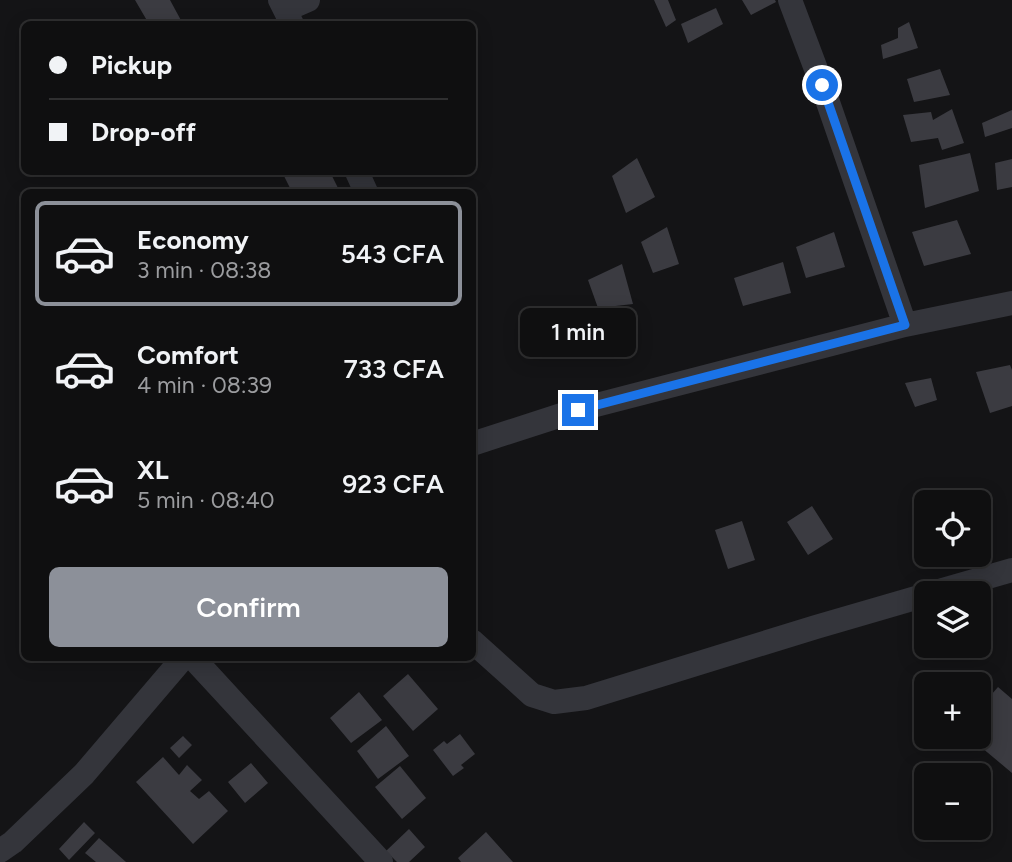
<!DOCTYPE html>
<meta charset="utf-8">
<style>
:root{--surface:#0f0f10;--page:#1d1d1e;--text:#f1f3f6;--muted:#9b9c9f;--line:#2f2f30;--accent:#8c9099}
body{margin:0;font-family:Figtree,sans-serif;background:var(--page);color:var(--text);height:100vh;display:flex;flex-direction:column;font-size:26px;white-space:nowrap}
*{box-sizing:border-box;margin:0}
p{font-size:23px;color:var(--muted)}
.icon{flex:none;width:38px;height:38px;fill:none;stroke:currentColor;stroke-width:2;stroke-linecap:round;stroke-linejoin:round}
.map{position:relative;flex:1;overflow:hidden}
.side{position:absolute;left:21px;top:189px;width:455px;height:472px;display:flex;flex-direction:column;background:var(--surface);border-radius:10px;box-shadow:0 4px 18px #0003,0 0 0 2px var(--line)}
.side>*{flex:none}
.hud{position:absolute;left:21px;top:21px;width:455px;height:154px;border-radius:10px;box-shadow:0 4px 18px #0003,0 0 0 2px var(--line);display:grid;align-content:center;height:154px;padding:0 28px;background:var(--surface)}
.controls{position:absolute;left:914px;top:490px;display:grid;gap:14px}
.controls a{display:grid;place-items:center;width:77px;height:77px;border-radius:10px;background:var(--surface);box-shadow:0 4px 18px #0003,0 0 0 2px var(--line);font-size:35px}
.end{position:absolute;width:32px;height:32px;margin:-16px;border:9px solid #1a73e8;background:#fff;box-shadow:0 0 0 4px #fff}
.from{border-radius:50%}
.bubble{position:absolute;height:49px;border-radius:10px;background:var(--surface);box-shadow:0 4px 18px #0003,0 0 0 2px var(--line);font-size:23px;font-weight:600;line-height:49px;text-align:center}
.hud b{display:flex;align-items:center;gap:24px;height:66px;font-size:26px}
.hud b+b{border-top:2px solid var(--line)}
.hud i{width:18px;height:18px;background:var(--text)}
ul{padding:12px 0 0;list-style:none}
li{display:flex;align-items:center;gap:21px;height:105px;margin:0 14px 10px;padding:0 14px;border:4px solid transparent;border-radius:10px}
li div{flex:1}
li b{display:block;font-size:26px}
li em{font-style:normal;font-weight:600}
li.current{border-color:var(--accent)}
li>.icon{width:63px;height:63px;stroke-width:1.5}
.primary-button{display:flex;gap:14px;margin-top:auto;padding:14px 28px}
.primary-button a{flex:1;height:80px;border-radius:10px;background:var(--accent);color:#fff;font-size:28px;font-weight:600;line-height:80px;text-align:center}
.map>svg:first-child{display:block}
.building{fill:#3b3b41}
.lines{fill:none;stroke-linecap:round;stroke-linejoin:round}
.minor{stroke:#34353b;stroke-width:24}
.route{stroke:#1a73e8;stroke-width:9}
</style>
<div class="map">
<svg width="1012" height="862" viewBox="0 0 1012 862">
<rect width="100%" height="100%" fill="#141416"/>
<path class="building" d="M135,0H170L183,24H149Z
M654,0H668L676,20L666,27Z
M742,0H775L776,2L751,15Z
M716,8L723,24L688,43L681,24Z
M909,22L918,48L883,59L881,45L898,38V28Z
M940,69L950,95L914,102L907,79Z
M952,109L964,143L942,150L938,138L911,142L903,115L931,112L933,120Z
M1012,110V128L985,137L982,123Z
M970,153L979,191L925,208L919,165Z
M637,158L655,197L626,213L612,176Z
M1012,159V187L997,190L995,163Z
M282,172H330L340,192H292Z
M957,220L971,254L924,266L912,232Z
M667,227L679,264L653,273L641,242Z
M834,232L845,267L806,278L796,247Z
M783,262L791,293L743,306L734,278Z
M622,264L633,304L598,308L588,280Z
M1010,365L1012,370V406L990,413L976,372Z
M931,378L937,400L915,407L905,383Z
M812,506L833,539L808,555L787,522Z
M742,521L755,560L728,569L715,530Z
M408,674L438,709L413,731L383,696Z
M998,687L1012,699V773L969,737H978V710Z
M359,692L382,720L351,743L330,718Z
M386,726L409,756L378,779L357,751Z
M460,734L475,754L461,765L464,768L453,776L433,750L444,741L447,744Z
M183,736L192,745L179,758L170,748Z
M163,757L179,775L187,765L202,780L190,791L199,799L209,791L228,811L193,844L136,782Z
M251,763L268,783L245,803L228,782Z
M400,766L426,798L402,819L375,787Z
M84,822L95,833L69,860L59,849Z
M409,829L425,847L409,862H397L386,851Z
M486,832L513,862H461L458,858Z
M99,838L126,862H96L85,853Z"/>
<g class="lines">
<path class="minor" d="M280,0L292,24
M790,0L822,85L905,325
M285,10L308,0
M357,172L366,192
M472,444L577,410L905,325L1012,303
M932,593L1012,570
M472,641L532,695L554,702L586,698L816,627L926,595
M193,658L381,862
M0,851L13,842L84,774L183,658"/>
</g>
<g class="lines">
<path class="route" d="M578,410L905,325L822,85"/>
</g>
</svg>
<div class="controls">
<a><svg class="icon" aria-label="locate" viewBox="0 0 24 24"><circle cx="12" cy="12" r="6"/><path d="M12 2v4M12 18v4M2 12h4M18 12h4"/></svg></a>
<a><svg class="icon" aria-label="layers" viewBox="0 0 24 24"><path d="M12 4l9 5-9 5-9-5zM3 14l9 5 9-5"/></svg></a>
<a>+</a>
<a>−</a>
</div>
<i class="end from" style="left:822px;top:85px"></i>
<i class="end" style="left:578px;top:410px"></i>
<div class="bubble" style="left:520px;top:308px;width:116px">1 min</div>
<div class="hud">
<b><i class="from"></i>Pickup</b>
<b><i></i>Drop-off</b>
</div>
<section class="side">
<ul>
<li class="current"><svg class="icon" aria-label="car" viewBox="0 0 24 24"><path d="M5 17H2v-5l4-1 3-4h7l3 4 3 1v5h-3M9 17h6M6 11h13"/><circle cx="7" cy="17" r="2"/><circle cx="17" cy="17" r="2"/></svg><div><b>Economy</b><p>3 min · 08:38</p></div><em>543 CFA</em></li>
<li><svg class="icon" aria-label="car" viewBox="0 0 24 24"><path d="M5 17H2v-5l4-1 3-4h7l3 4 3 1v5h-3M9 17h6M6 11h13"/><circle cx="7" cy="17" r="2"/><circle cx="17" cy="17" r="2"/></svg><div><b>Comfort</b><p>4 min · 08:39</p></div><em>733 CFA</em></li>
<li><svg class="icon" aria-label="car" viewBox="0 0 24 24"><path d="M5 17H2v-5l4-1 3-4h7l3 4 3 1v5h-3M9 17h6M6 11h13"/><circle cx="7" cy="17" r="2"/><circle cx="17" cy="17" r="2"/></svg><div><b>XL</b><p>5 min · 08:40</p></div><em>923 CFA</em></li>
</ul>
<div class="primary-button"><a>Confirm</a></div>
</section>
</div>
